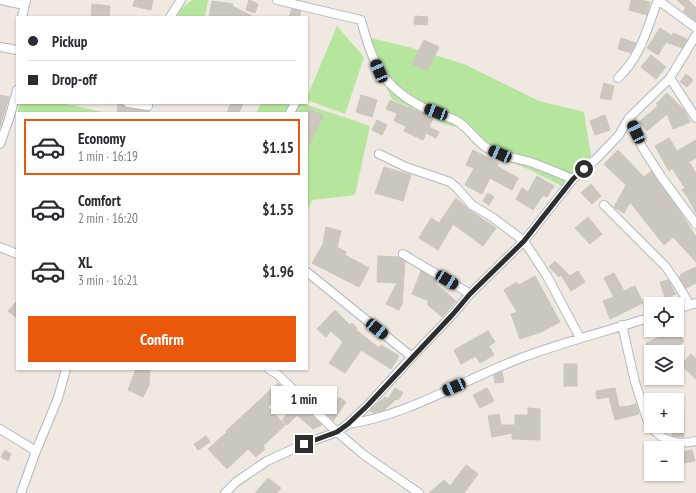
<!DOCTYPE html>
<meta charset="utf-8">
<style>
:root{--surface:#fff;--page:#f7f7f7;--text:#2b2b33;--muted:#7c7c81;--line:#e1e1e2;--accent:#ea580c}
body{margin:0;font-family:"PT Sans Narrow",sans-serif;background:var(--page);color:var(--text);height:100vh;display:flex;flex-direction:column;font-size:15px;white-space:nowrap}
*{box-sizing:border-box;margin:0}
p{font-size:13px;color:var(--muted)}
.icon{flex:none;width:22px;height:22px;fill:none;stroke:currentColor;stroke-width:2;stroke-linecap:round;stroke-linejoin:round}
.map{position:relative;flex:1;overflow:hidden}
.details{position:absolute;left:16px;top:112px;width:292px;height:258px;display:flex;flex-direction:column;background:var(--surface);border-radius:0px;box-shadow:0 1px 3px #0004}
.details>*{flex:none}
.guide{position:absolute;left:16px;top:16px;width:292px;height:88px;border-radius:0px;box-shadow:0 1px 3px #0004;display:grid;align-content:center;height:88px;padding:0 12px;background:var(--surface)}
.buttons{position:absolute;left:644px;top:297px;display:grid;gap:8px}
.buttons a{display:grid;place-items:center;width:40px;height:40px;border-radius:0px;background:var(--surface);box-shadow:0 1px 3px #0004;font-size:20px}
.end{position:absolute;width:18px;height:18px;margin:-9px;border:5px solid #2e2e2e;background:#fff;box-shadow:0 0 0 2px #fff}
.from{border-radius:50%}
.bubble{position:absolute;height:28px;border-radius:0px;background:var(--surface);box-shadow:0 1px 3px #0004;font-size:13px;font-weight:600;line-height:28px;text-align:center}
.car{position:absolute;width:12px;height:24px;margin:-12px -6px;border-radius:5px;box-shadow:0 0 3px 1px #0007;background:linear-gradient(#222 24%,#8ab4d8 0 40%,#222 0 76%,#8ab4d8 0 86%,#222 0)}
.guide b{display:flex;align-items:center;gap:14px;height:38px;font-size:15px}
.guide b+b{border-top:1px solid var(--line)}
.guide i{width:10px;height:10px;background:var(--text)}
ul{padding:7px 0 0;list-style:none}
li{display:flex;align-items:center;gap:12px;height:56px;margin:0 8px 6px;padding:0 4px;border:2px solid transparent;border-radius:0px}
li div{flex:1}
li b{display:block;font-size:15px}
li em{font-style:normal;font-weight:600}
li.selected{border-color:var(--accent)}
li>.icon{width:36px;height:36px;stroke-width:1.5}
.button{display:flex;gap:8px;margin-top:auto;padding:8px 12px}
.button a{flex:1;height:46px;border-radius:0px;background:var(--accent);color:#fff;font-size:16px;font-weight:600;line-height:46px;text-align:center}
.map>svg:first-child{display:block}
.green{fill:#b6e59e}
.building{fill:#cbc7bf;stroke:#cbc5ba}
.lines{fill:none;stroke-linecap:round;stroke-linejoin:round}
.street-casing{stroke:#b4b7c1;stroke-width:10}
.street{stroke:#fff;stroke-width:8}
.route{stroke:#2e2e2e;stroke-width:5}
</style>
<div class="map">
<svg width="696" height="493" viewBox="0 0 696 493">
<rect width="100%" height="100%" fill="#efe9e1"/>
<path class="green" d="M192,0H208L205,17H177L181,9Z
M337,26L364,57L345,114L307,100V97Z
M367,37L412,48L464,64L539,101L584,112L591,156L564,187L528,169L486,153L470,130L447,125L392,99L376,66Z
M20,103H62L108,113H17Z
M261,103H302L370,126L355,195L312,200L307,212V113H256Z"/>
<path class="building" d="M135,0H153L151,10L133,6Z
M249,0L258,4L255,13L246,10Z
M631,0H641L650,2L647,15L629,10Z
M677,0H688L696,8V21L683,11L686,8Z
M212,1L233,4L232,6L254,17H209Z
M92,4L110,6L109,17H91Z
M292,9L301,11L299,17H289Z
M415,16L428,17L427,25L414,24Z
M660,28L672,36L673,33L687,39L682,48L666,42L658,55L647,48Z
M621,38L636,43L631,53L618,49Z
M424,40L439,47L427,71L412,64Z
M651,55L666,67L656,79L641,67Z
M686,74L693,80L687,87L680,82Z
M604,83L614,86L611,100L600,98Z
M667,93L685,111L690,122L673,129L667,114L647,131L639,122L658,106L656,104Z
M0,95L9,97L0,127Z
M361,95L377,100L372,117L356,112Z
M390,100L433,118L429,127L439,132L436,138L426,133L423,140L404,131L406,126L394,121L397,113L386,109Z
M231,103H243L239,113H227Z
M118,104L123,105L127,108L149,111V113H117Z
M307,108L323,116L307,149Z
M605,115L610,130L595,135L590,121Z
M377,120L387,125L382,135L372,130Z
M669,138L677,151L696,140V158L689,162L696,173V213L687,196L682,190L685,188L672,168L669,171L655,146Z
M473,150L498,163L497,166L518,178L512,190L490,178L482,194L465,185L474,168L466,165Z
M618,150L644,177L651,171L679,210L696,237V262L673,237L664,245L630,202L624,213L614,207L626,185L604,164Z
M384,167L411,175L403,201L375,193Z
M537,176L554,186L547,197L543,195L533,210L516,199L522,188L528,192Z
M591,184L601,196L592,204L581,193Z
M488,193L494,197L489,205L483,201Z
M456,198L469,210L496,228L483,246L453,224L438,250L419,238L431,218L439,223Z
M588,217L602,234L590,244L575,228Z
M326,227L341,231L337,247L346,252L345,255L369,268L359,287L312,263L323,244Z
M378,256L399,257L405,262L402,304L399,310L386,304L397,283L377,282Z
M555,261L570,276L578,271L585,282L571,291L561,275L559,277L549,267Z
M696,267V283L686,288L679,277L681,276V274Z
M421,271L437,280L435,283L456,301L442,317L427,304L429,301L412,294Z
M614,273L624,291L635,286L643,303L610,319L603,301L614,297L604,278Z
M535,276L560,322L541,332L520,339L511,314L517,312L504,290L517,282L519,285Z
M668,280L676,294L665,298L660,282Z
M17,301V318L8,311Z
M335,310L350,325L352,323L357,328L356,330L379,348L381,345L399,356L391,369L361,350L345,373L329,363L343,342L331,331L326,337L317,329Z
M659,330H677L684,342L667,352H650L646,343L662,336Z
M488,331L495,342L489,346L494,355L480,363L476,356L461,364L454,350Z
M691,354L696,359V379L681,365Z
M564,364H577V386H564Z
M136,369H150L149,385L143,397L128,390Z
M502,372L504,382L495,383L494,375Z
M278,383L322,425L313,429L297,415L287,425L282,420L291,410L277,398L268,407L285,425L263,446L265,449L256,457L248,449L227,469L208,449L227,432L226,431Z
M395,388L403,393L398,400L396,399L384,410L373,413L370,410L385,397L388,399Z
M487,388L494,401L480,408L473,395Z
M615,388L619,407L625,406V407L636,404L639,414L615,420L609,397L597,399L596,391Z
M339,397L346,402L333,421L321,408L328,398L335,403Z
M528,408L540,409V440L512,439V433L492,437L488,416L499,414L501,425H515V415H528Z
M677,409H684V437L672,436V426H677Z
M206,436L210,442L198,450L194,444Z
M5,450L11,454L8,461L1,457Z
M692,450L695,461L677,464V453Z
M466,465L478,474L464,493H429L444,480L450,486Z
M268,478L281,488L277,493H255Z"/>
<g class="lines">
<defs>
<path id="street" d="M1,0L24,5
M277,0L361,20C373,64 381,86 424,108C434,113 445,115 455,120C468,126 475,141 487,148C500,157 519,158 533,163C547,168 560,174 573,179
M658,0L696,28
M22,17L26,0
M170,17L181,0
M0,47L17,50
M618,78C642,55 646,30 658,0
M670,78L696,118
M128,103L148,106
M290,113L295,103
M629,118L642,147L662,178L696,224
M0,144L9,119L17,90
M379,154L406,167L450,182L456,187L472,205L492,217L524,241L547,276L580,338
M604,205L666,267L678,285L690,305
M0,247L17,254
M403,254C425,268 448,280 470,294
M307,272L412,357
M677,309L696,303
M622,325L635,382L647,419L651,425
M269,369L277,374L337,432L364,455L419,493
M348,424C409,415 463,380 521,358C563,342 608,331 651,317
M651,426C662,442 679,445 696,441
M0,429L36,451
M21,493L36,451L58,398L66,369
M225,493L236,482L267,461L304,444L337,432L348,424L367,406L412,357L454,313L470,294L524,241L573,179L596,159L619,135L629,118L670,78L696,35"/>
</defs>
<use href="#street" class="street-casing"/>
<use href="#street" class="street"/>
</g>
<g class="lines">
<path class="route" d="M304,444L337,432L348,424L367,406L454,313L470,294L524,241L573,179L584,169"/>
</g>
</svg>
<div class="buttons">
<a><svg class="icon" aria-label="locate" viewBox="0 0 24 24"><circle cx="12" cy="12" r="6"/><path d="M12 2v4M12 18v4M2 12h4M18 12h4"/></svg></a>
<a><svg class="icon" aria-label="layers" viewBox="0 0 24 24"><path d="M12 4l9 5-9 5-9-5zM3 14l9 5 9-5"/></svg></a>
<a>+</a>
<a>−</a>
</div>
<i class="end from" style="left:584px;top:169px"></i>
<i class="end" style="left:304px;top:444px"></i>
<div class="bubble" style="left:271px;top:386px;width:66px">1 min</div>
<i class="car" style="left:379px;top:71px;rotate:337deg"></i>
<i class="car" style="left:436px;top:112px;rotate:291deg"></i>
<i class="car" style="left:636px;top:132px;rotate:335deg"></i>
<i class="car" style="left:500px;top:154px;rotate:293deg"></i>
<i class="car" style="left:447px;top:280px;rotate:122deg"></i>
<i class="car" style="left:377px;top:329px;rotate:129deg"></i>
<i class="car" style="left:454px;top:387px;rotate:246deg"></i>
<div class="guide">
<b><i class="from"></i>Pickup</b>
<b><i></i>Drop-off</b>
</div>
<section class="details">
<ul>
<li class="selected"><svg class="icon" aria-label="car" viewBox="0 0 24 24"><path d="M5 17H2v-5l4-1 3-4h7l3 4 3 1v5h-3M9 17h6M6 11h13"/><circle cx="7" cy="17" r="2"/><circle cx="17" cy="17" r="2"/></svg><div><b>Economy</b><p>1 min · 16:19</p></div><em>$1.15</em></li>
<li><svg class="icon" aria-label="car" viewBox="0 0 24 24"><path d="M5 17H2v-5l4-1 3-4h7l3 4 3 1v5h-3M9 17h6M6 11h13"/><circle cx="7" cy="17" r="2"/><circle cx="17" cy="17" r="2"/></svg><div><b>Comfort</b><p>2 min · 16:20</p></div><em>$1.55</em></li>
<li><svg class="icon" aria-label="car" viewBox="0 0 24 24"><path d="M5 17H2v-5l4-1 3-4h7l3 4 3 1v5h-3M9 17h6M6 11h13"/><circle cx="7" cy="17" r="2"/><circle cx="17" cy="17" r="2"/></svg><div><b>XL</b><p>3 min · 16:21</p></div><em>$1.96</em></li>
</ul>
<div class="button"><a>Confirm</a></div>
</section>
</div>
